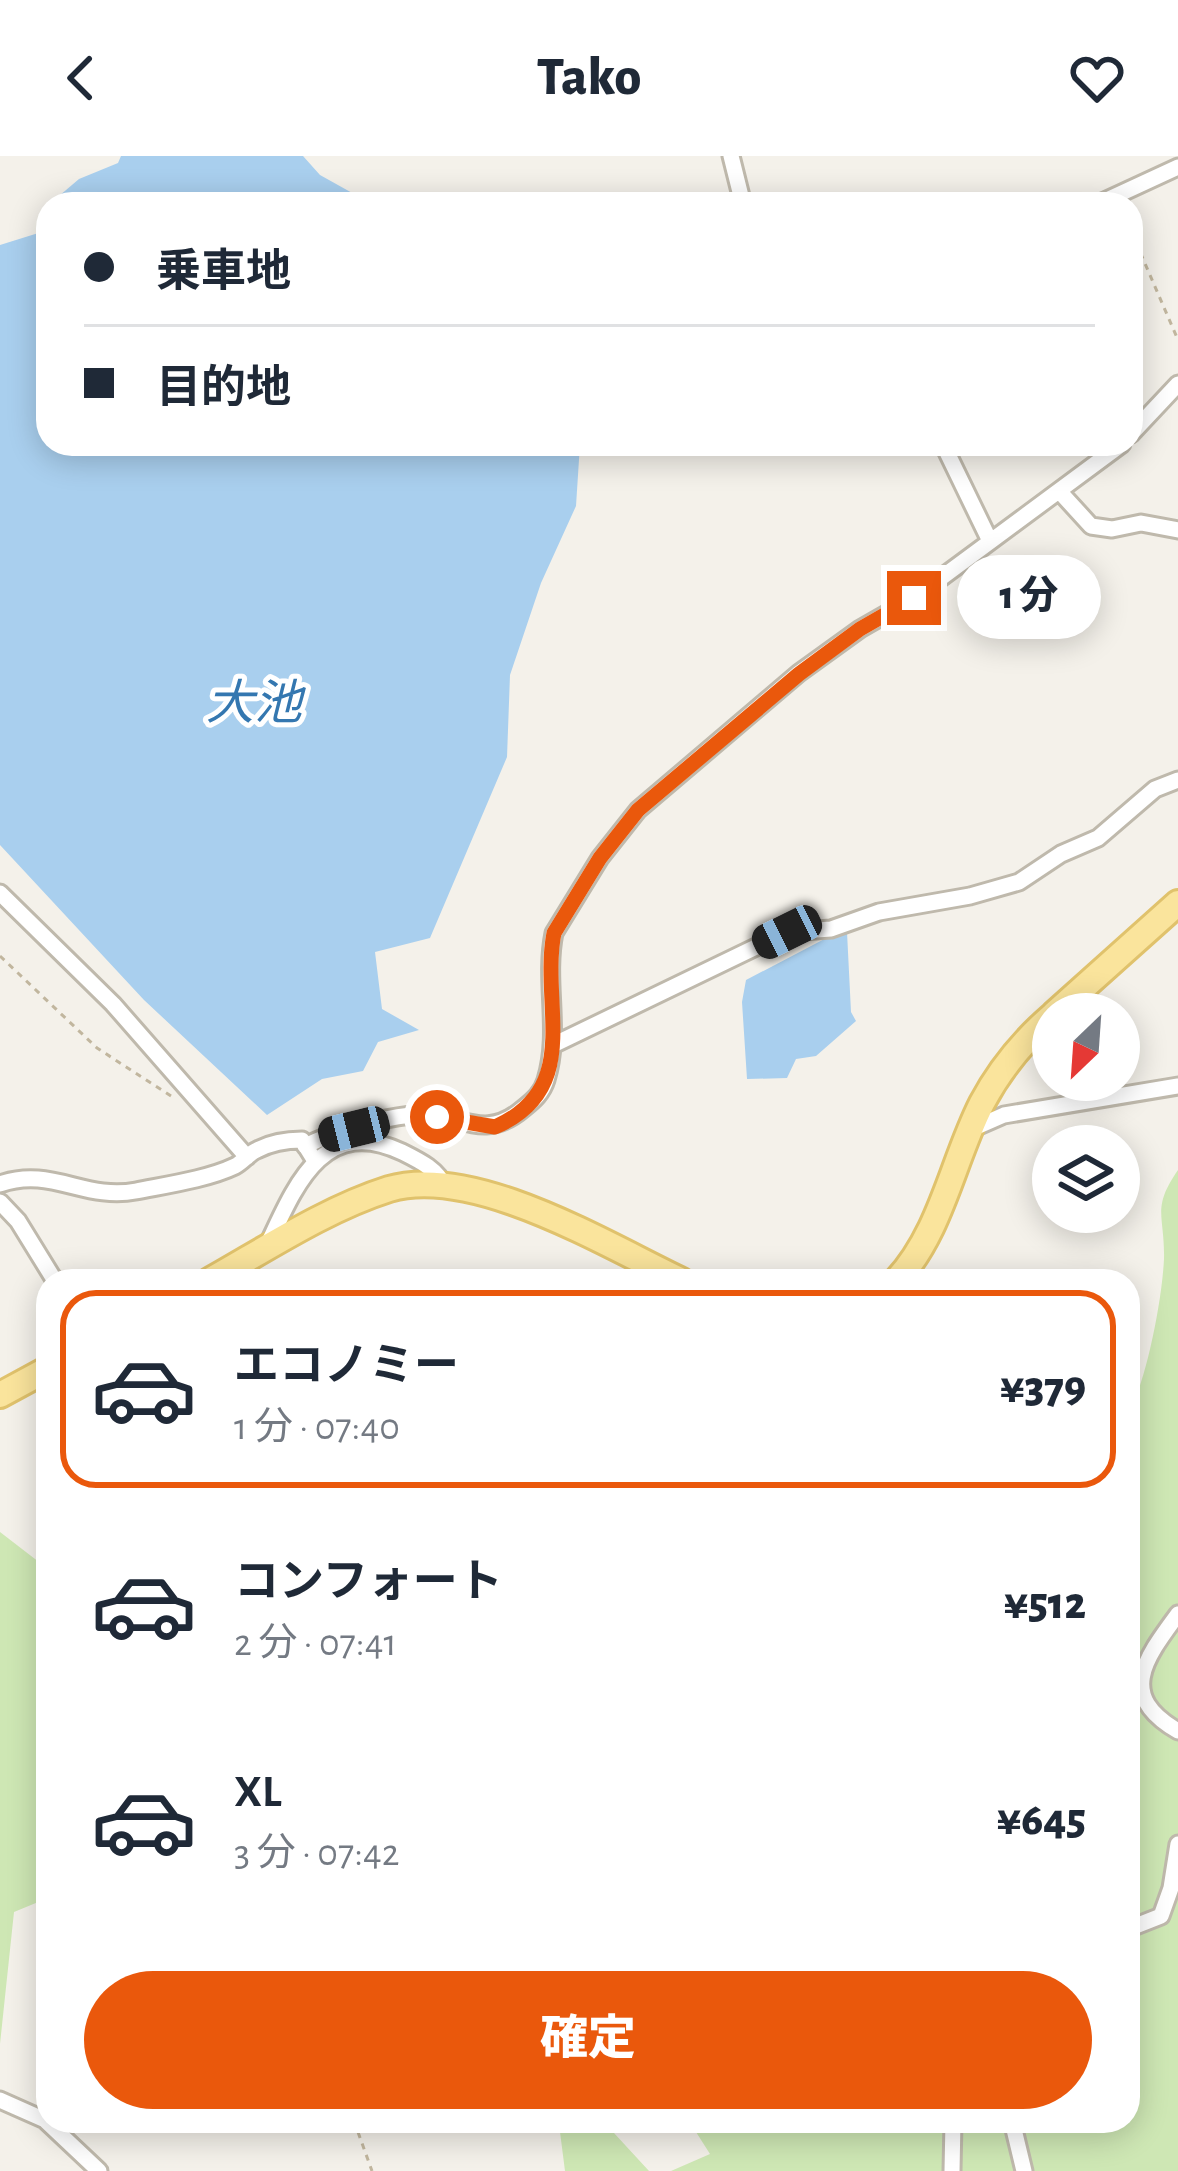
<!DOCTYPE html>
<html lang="ja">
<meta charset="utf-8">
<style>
:root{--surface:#fff;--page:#f2f2f3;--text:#1f2937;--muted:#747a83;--line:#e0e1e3;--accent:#ea580c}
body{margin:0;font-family:"Alegreya Sans","Noto Sans JP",sans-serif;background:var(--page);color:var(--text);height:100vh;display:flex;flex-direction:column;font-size:45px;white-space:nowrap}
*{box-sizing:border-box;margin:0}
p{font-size:39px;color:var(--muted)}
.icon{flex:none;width:66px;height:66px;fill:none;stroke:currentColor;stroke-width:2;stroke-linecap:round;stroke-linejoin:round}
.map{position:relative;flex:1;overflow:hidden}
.panel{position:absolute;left:36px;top:1113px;width:1104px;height:864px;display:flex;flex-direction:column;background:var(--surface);border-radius:36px;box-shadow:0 6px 30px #0003}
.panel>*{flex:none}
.banner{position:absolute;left:36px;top:36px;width:1107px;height:264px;border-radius:36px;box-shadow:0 6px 30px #0003;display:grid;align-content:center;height:264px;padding:0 48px;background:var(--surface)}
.needle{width:78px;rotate:205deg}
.fabs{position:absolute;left:1032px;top:837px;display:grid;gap:24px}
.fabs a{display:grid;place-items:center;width:108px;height:108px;border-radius:50%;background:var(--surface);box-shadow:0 6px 30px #0003;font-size:60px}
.end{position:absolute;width:54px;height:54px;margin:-27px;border:15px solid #ea580c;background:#fff;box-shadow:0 0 0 6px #fff}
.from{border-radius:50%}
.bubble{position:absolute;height:84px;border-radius:42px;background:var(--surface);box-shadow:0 6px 30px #0003;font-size:39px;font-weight:800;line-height:84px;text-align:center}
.car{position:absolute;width:36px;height:72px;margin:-36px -18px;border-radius:15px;box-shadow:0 0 9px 3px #0007;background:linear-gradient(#222 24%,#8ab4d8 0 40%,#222 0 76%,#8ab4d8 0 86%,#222 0)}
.banner b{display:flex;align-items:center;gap:42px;height:114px;font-size:45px}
.banner b+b{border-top:3px solid var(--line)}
.banner i{width:30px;height:30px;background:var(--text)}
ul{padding:21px 0 0;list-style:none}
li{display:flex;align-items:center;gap:36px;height:198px;margin:0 24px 18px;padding:0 24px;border:6px solid transparent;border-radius:36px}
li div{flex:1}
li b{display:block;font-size:45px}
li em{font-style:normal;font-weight:800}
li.selected{border-color:var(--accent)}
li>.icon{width:108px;height:108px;stroke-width:1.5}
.cta{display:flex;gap:24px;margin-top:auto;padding:24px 48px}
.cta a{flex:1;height:138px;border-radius:72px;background:var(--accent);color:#fff;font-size:48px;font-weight:800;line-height:138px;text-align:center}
header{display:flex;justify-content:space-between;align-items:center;height:156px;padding:0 48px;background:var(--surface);font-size:54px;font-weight:800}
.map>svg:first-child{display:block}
.green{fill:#cee7b4}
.water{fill:#a9cfee}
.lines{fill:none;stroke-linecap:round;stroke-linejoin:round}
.street-casing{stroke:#bfb9ac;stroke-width:21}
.primary-casing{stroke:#e0c26c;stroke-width:30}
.path{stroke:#c1b69e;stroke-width:3;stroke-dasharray:6 6;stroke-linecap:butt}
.street{stroke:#fff;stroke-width:15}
.primary{stroke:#fae49c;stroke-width:24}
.route{stroke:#ea580c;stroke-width:15}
.labels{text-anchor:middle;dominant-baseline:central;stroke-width:10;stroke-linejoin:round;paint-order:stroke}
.water-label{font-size:48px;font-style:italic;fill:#3477b0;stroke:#fff}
</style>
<header><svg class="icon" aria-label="back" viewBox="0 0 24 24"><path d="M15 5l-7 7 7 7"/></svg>Tako<svg class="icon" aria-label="heart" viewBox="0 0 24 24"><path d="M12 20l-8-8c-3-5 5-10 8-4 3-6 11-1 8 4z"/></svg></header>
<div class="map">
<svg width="1178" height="2015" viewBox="0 0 1178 2015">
<rect width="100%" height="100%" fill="#f4f1ea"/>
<path class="green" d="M1178,1014V2015H671L710,1998L689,1965H1128V1259C1147,1223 1162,1144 1164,1103C1165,1059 1151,1053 1178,1014Z
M0,1376L48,1413V1742L14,1756L0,1888Z
M560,1976L614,1977L649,2015H565Z"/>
<path class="water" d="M121,0H303L320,19L372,48H57L59,40L79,23L118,7Z
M48,74V288H580L576,350L541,427L510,519L507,601L430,782L375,796L382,853L419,874L378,886L363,915L322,923L267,959L144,844L0,689V89Z
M847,776L851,856L856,865L816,900L796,903L787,922L747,923L742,846L746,824L832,779Z"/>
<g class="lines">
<defs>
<path id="street" d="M731,0L743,48
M1098,48L1178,11
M1131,278L1178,228
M943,288L989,383
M1060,336L1091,370L1112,373L1141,367L1178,374
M0,737L113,848L247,1001
M553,889L787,776L831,773L879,756L970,740L1019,726L1061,698L1098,682L1155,633L1178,624
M972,973L1004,959L1178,930
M305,990C336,975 376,963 411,959C458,953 481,989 524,952C534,944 542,937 546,924C561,875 544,826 554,777L600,702L638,654L799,517L860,473L914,442L1122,288
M0,1028C51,1010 85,1045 136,1035C166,1029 208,1023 235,1010C243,1006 249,997 257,994C270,987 288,984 302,984L315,1005
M0,1046L18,1065L55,1125
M267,1090C294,1033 322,958 402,996C420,1005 437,1013 445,1031
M1178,1458C1144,1504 1117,1540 1178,1575
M1128,1773L1161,1760L1171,1732L1178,1688
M0,1944L45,1964L99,2015
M1012,1965L1024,2015
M952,2015L953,1965"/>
<path id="primary" d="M1054,858L1178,747
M209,1125C266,1093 326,1053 389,1033C474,1008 606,1089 682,1125
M896,1125C942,1075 952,1006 982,947C1000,913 1024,884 1053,859
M0,1239L48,1213"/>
</defs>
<use href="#street" class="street-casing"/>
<use href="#primary" class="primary-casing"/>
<path class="path" d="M1131,75L1178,184
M0,800L97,892L171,940
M354,1965L372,2015"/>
<use href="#street" class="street"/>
<use href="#primary" class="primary"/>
</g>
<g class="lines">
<path class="route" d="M437,961L495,971C584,932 540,849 554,777L600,702L638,654L799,518L860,473L914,442"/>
</g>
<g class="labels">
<g class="water-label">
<text x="254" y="549">大池</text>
</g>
</g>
</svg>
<div class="fabs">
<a><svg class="needle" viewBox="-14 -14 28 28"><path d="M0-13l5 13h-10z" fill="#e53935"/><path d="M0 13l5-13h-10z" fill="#747a83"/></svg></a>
<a><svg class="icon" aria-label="layers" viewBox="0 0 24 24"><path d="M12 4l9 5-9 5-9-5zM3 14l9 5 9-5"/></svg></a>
</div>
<i class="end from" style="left:437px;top:961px"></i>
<i class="end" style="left:914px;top:442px"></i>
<div class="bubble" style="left:957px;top:399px;width:144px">1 分</div>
<i class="car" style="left:787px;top:776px;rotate:244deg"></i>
<i class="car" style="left:354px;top:973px;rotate:256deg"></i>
<div class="banner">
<b><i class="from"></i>乗車地</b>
<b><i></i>目的地</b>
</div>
<section class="panel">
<ul>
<li class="selected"><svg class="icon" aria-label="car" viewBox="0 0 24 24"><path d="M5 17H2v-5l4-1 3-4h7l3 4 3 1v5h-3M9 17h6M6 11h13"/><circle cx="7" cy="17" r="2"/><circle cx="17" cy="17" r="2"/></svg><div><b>エコノミー</b><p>1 分 · 07:40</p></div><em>¥379</em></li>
<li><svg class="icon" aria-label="car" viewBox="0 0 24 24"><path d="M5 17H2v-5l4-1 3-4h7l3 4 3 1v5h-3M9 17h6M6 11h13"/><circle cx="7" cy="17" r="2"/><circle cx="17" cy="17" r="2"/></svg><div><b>コンフォート</b><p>2 分 · 07:41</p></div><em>¥512</em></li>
<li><svg class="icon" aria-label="car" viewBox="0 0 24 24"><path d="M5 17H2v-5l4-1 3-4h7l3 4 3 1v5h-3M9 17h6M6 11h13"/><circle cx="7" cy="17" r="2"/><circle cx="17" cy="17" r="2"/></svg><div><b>XL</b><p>3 分 · 07:42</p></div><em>¥645</em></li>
</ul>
<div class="cta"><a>確定</a></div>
</section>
</div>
